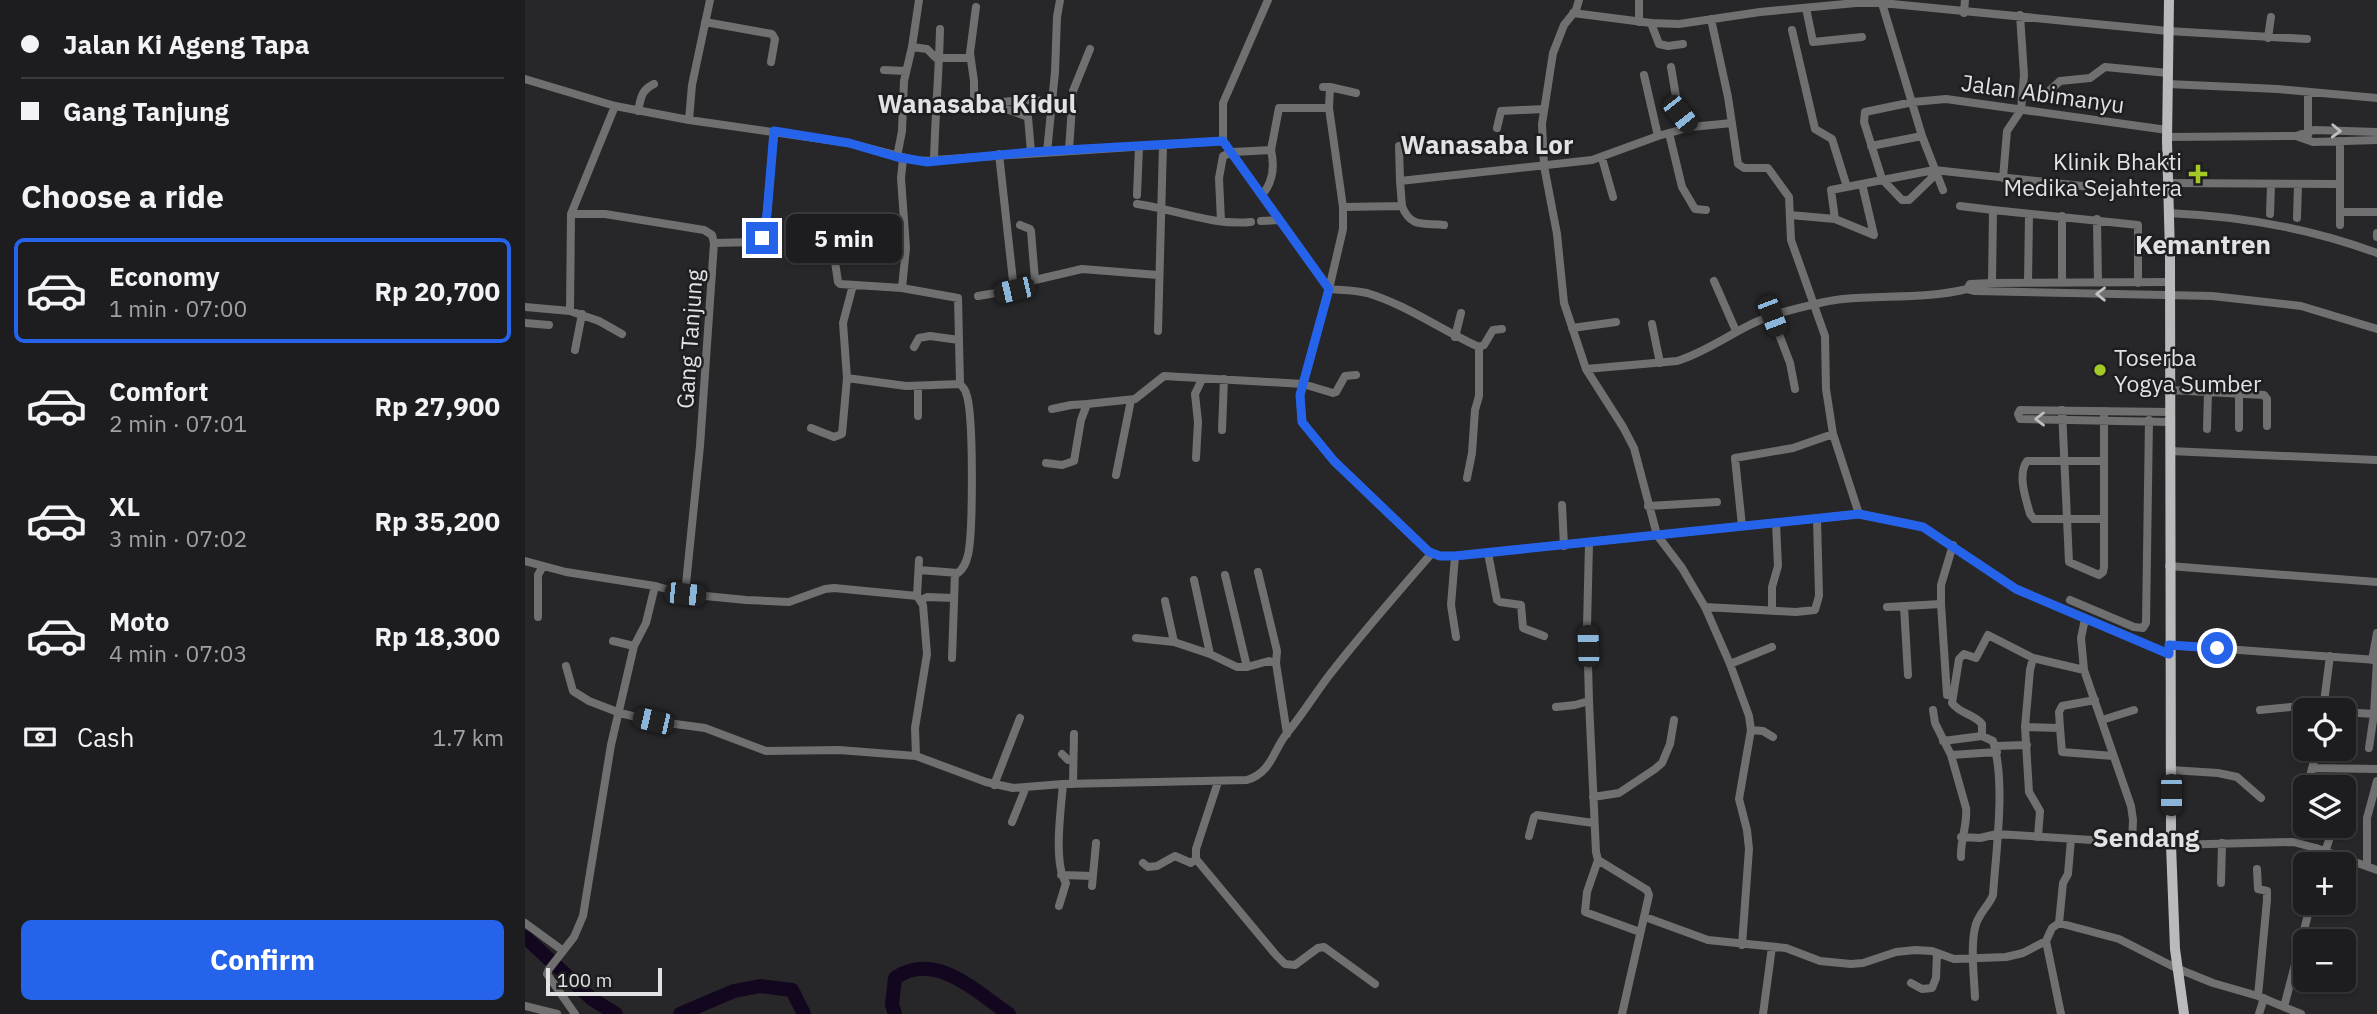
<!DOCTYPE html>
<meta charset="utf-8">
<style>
:root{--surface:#1d1c1f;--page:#252528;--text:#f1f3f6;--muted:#a0a1a4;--line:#3b3a3d;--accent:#2563eb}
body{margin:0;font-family:"IBM Plex Sans",sans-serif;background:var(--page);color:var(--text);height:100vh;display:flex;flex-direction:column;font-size:26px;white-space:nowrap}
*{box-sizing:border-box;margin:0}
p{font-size:23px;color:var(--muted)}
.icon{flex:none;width:38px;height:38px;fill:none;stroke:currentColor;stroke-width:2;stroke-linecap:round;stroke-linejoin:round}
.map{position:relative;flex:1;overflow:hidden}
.panel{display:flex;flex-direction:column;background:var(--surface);width:525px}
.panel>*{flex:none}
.banner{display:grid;align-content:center;height:154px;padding:0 21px;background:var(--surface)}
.fabs{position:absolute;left:1768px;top:698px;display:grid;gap:14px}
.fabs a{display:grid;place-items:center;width:63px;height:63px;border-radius:10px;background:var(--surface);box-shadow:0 2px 5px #0004,0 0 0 2px var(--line);font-size:35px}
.scale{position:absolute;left:21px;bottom:18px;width:116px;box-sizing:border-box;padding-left:7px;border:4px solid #e2e2e4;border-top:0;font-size:19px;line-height:24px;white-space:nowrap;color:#e2e2e4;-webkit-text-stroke:5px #1e1d1f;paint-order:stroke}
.end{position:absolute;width:32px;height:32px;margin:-16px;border:9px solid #2563eb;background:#fff;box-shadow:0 0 0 4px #fff}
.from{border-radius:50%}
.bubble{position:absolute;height:49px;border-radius:10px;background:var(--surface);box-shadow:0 2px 5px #0004,0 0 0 2px var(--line);font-size:23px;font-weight:700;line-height:49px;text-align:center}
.car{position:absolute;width:21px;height:42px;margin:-21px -10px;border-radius:9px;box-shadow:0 0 5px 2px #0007;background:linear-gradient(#222 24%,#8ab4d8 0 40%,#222 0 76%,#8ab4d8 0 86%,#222 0)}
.banner b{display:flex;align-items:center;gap:24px;height:66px;font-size:26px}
.banner b+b{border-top:2px solid var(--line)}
.banner i{width:18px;height:18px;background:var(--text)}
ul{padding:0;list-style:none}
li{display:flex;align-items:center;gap:21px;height:105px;margin:0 14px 10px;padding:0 7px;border:4px solid transparent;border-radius:10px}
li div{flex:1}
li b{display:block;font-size:26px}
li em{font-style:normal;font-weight:700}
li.selected{border-color:var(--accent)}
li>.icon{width:63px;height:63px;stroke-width:1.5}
h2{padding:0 21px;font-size:32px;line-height:84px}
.pay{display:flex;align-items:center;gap:18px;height:77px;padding:0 21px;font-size:26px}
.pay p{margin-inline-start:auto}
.button{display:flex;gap:14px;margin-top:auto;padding:14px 21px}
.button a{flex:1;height:80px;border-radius:10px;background:var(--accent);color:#fff;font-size:28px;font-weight:700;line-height:80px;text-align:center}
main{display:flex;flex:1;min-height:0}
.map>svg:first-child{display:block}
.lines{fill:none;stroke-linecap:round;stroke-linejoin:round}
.river{stroke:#12071f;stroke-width:14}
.minor{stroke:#707071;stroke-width:8}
.major{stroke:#bab9bc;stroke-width:10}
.oneway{stroke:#c0c0c2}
.route{stroke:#2563eb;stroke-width:9}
.poi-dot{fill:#a3c926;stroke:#1e1d1f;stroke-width:2.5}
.labels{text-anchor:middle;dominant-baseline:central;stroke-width:5;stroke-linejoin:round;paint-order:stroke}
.street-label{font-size:23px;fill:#e2e2e4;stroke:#1e1d1f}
.poi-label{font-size:23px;fill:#e2e2e4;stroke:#1e1d1f;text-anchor:end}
.quarter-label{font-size:26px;font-weight:bold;fill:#e2e2e4;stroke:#1e1d1f}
</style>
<main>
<section class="panel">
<div class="banner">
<b><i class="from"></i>Jalan Ki Ageng Tapa</b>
<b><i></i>Gang Tanjung</b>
</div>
<h2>Choose a ride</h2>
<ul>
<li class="selected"><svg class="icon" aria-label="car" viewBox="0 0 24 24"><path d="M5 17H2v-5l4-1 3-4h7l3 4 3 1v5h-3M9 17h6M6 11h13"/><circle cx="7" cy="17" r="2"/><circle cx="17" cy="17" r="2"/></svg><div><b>Economy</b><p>1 min · 07:00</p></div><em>Rp 20,700</em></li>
<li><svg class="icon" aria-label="car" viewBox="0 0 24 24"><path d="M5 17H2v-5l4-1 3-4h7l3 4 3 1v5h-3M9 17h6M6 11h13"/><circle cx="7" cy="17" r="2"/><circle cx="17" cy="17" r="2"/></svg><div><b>Comfort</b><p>2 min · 07:01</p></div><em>Rp 27,900</em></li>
<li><svg class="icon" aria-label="car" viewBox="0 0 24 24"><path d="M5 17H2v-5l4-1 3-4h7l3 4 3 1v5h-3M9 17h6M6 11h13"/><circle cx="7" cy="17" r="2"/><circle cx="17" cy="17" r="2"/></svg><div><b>XL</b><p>3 min · 07:02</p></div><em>Rp 35,200</em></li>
<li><svg class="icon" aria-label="car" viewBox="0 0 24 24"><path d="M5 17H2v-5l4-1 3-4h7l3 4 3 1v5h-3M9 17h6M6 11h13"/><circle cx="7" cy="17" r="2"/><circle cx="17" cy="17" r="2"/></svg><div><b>Moto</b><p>4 min · 07:03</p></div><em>Rp 18,300</em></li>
</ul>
<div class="pay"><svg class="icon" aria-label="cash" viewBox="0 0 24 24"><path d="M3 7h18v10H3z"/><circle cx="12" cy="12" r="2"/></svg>Cash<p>1.7 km</p></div>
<div class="button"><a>Confirm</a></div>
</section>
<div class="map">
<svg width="1852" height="1014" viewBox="0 0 1852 1014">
<rect width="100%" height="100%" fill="#272629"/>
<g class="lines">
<path class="river" d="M0,937L67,999L91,1014
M155,1014L209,991L235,986L267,990L279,1014
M370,1014L367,1005L370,978C410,950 451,992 484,1014"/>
<path class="minor" d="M1054,0L1051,10L1039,25L1028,53L1017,124L1019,166L1032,234L1039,303L1061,369L1098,427L1109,448L1132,535L1157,568L1180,607L1205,664L1224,716L1226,730L1214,799L1222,830L1224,849L1217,945
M1114,0V22
M1356,0L1397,136L1418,190
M451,7L445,53L449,81V106L454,109L484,110L503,117L506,152
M1281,8L1288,42L1337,37
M1048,13L1126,23L1154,24L1235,12L1331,3H1357L1643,31L1782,39
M1439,13L1440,0
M1186,19L1203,97L1213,164L1219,168H1243L1264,197L1266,240L1300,336L1301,389L1308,434L1334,514
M180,22L247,34L250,39L246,62
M1126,23L1134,44L1143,46L1158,44
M1267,30L1290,129L1307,139L1322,187
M1743,38L1746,17
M387,47L402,49L411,58H445
M1146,67L1153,109L1166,127
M359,70L381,71
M1119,75L1133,136
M0,79L90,106L164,120L324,143L394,161L698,141L804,289L775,395L777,422L809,461L904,552L915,556H930L1334,514L1398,527L1491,589L1644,654
M1643,84L1753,89L1852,98
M798,87H805L804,108L818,207V229L804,289C816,290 830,290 842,293C882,305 916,330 954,347L959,345L968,330L977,329
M805,87L831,93
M1523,92L1535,81L1565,78L1580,67L1643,73
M410,108C449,108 488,96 526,102
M113,111C116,98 116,90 129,84
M164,120L167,85L185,0
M972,128L976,111L1018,109
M1144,133L1157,187L1170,209L1181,210
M1783,135V92
M1771,136L1789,130L1852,132
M1642,137L1771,136L1788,142L1852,140
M698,141V103L743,0
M1815,141V225
M874,146L875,181
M1346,146L1397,136
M544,150L548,91L565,49
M522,152L530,72L532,17L535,0
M474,154L489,290
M372,157L377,131L379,81L387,47L394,0
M1077,158L1088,197
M409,161C410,117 414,73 415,29
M1411,174L1384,200H1377L1357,179L1339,122L1340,112L1388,102L1421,99L1642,130
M1478,178L1482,131L1496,110L1499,75L1495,15
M1643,183L1815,184
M612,195L614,147
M737,195C748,182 750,167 746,150
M612,204C649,209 688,226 726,222
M877,206C885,228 899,223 919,225
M1435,206L1468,210
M818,207L877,206L875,181L1067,160L1133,136L1166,127L1207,123
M1816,212H1852
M1643,213C1714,216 1785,228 1852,253
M46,214H80L179,230L187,235L189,243
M1745,214L1746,184
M1265,215L1310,219L1349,235L1337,184
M1537,216V283
M1772,218L1773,184
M1310,219L1306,190L1409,170L1612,192
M1572,219L1573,283
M696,221L694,178L698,156L708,152L746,150L754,108H804
M736,221L754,220
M495,225L505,229L506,231L510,280
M1852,237V233
M309,255L313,282L315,284L377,288L381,248L376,178L378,159
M1189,281L1211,331
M1644,282L1467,283L1445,284L1442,289L1450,291L1687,296L1776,306L1852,329
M1467,283L1468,210L1613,225V283
M1503,283L1504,214
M453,296L489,290L510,280L557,269L633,275
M0,307L45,311L46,214L90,106
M45,311L74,321L97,334
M1247,316L1265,363L1270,389
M0,323L24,325
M1127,324L1135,363
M1047,328L1091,322
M633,331L638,145
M930,337L936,313
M389,347L394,338L405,336L434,340
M50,350L57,314
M1061,369L1152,361C1188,350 1218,323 1255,313C1275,308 1297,301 1318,299C1360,295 1401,299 1442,289
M322,378L381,386L435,384L433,298L377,288
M393,386V416
M1644,390L1739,395L1742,399V426
M527,409L546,405L562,404
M1537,410L1544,562L1574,575L1578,572L1579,567V411
M1644,412L1495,410L1493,414L1495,419L1644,422
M286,428L309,437L317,434L322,378L318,323L328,285
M1714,428V394
M1682,429L1683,392
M697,430L699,379
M1645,451L1852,460
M671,458L673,422L670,394L677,379
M1579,461H1502C1492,475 1501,499 1505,514L1509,519H1579
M521,463L537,465L549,461L556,420L562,404L610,399L639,376L778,384L808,393L811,392L820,376L831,375
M591,475L606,400
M942,478L947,453L950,410L954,396V347
M1037,505L1039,546
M1123,506L1192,502
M1217,526L1210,458L1268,448L1308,434
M1064,543L1062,627L1064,701L1071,852L1073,860L1122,890L1124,895L1097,1014
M963,553L972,600L975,602L996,605L998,628L1019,636
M930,556L926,605L931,637
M0,561L41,572L130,586L160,594L221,600L264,602L300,589L309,588L392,596
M1644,566L1852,582
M394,570L433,573C439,568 441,563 443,555C448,533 449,412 441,393C440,389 438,387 435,384
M733,572L752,651L751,663
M700,575L722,667
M669,580L685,654
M160,594L175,446L189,243L230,242L237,238L242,214L249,131
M396,600L402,597L429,598
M1545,600L1609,627L1618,628L1621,623L1624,420
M640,601L649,642
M1416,604L1422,695
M1379,606L1383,675
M1180,607L1271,612L1290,610L1294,596L1292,519
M1362,607L1416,604V585L1428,545
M1247,610V587L1253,566L1251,523
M13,617V575L18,566
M1560,619L1556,638L1559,670L1606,806L1608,820L1607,843
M611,638L649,642L685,654L712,667H722L744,661L751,663L762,734
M88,641L109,646
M1644,645L1852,660
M427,658L430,573
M1508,658L1505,670L1500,727L1504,792L1515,811L1513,837
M1847,660L1852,633
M1205,664L1247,647
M41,666L48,691L64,701L95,713L128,721L180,728L241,751L314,750L391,756L461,782L488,788L538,784L722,780C746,773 748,751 762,733C778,714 791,692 806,673C838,632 873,592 907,553
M1031,707L1050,705L1064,701
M1408,710L1410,723L1426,755L1441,808C1443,823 1435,841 1436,857
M1735,710L1775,706L1810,710
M1798,710L1805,656
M1818,712L1849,714L1844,748
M1849,714L1852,660
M1577,720L1609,710
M1500,727L1535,728L1534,712L1537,706L1570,700
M1535,728L1537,752L1588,756
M1226,730L1238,731L1248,737
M1418,741L1457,736
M1470,746L1502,745
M537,754L543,760H548
M1426,755L1472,752
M391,756L390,728L402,654L398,605L392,596L394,560
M1788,768L1852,769
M1646,770L1693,773L1712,777L1736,798
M693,782L671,849V859L751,955L760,964L770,965L793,948L799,947L850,984
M548,784L549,734
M469,785L495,718
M1782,788L1792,749
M1068,797L1094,793L1130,769L1137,763L1145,744L1149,720
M1775,810L1780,795
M487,822L501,787
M1004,836L1009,817L1012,815L1068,823
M1436,837L1455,838L1472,834L1646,845L1768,842L1791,848L1852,870
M1800,852L1807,831L1819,826
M1073,860L1062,892L1060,912L1115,932
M618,863L623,867L632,866L650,856L666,863L671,859
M1842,866V818L1852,781
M1732,869L1733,889L1742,891V900L1733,996
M536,875L568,876
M1825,881L1827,861
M1696,883L1697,843
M567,886L571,843
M534,906L541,883C528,863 536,809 538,784
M1120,917L1183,940L1261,948L1295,961L1326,964L1338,963L1371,952L1390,950L1407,951L1429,959L1481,957L1498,953L1521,941
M0,923L37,950
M1534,923L1538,883L1543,874L1546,839
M1386,983L1397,989L1407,988L1411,978L1412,953
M1450,997C1449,977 1445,943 1451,924C1455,912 1465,904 1468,895C1471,850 1481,783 1468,741L1457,736V724C1449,714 1435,714 1427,703L1434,659L1439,654L1451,658L1463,635L1508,658L1559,670
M0,1006L32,1014
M1759,1007L1786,903
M50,1014L22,974L24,969L49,937L58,916L86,745L109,646L121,623L130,586
M1238,1014L1247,947
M1536,1014L1521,941L1527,928L1534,923L1594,939L1651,968L1688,983L1733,996L1776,1014
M1734,1014L1739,998"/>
<path class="major" d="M1644,0L1642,141L1645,255L1646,845L1650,949L1659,1014"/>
</g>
<defs><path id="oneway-chevron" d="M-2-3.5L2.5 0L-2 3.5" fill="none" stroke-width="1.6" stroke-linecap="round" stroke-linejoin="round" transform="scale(1.75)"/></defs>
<g class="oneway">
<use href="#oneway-chevron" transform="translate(1811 131) rotate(2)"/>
<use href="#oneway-chevron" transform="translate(1576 294) rotate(-179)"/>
<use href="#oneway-chevron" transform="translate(1515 419) rotate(-180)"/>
</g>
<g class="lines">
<path class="route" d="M237,238L242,214L249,131L324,143L372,157L402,162L506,152L698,141L804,289L775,395L777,422L809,461L904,552L915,556H930L1334,514L1398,527L1491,589L1644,654V645L1692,648"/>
</g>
<g class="poi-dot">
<path d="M1669.5 163.5h7v7h7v7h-7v7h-7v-7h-7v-7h7z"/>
<circle cx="1575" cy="370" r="7"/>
</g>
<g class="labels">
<g class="street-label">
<text transform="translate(1518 93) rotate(8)">Jalan Abimanyu</text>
<text transform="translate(164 339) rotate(-86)">Gang Tanjung</text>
</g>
<g class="poi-label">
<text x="1657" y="161">Klinik Bhakti<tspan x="1657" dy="26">Medika Sejahtera</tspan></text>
<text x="1589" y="357" text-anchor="start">Toserba<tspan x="1589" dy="26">Yogya Sumber</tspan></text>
</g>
<g class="quarter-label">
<text x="452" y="103">Wanasaba Kidul</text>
<text x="962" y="144">Wanasaba Lor</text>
<text x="1678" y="244">Kemantren</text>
<text x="1621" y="837">Sendang</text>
</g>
</g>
</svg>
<div class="fabs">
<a><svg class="icon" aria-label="locate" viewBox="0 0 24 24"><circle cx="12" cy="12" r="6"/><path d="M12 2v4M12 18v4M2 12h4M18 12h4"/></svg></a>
<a><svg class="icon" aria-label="layers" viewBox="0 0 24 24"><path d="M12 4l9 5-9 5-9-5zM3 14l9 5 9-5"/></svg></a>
<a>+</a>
<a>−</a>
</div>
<div class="scale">100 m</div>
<i class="end from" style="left:1692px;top:648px"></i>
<i class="end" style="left:237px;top:238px"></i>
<div class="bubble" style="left:261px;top:214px;width:116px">5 min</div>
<i class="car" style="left:1155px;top:114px;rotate:142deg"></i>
<i class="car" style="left:489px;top:290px;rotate:257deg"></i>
<i class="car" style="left:1247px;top:316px;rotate:159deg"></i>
<i class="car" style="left:160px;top:594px;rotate:96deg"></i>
<i class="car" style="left:1063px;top:646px;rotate:358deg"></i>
<i class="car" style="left:128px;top:721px;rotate:283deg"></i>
<i class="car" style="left:1646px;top:795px;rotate:180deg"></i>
</div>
</main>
